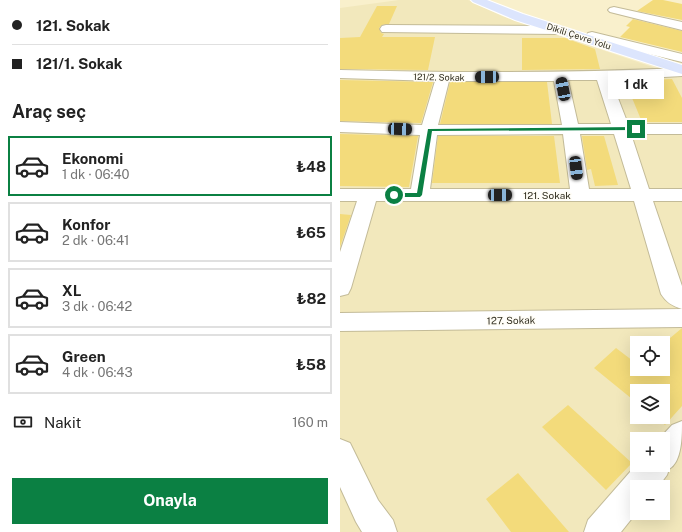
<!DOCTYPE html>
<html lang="tr">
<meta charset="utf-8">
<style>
:root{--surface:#fff;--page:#f2f2f2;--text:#222;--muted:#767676;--line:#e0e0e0;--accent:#0b8043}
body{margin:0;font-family:"Public Sans",sans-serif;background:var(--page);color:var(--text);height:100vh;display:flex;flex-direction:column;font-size:15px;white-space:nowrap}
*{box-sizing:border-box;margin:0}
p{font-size:13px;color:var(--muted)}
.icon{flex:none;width:22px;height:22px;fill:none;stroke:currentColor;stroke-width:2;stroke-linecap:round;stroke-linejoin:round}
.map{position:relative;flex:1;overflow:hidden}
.drawer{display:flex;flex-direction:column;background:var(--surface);width:340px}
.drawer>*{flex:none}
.guide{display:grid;align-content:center;height:88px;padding:0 12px;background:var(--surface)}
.fabs{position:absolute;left:290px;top:336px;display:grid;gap:8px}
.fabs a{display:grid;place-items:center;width:40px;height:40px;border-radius:0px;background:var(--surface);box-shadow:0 4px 16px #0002;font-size:20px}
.end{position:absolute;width:18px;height:18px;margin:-9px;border:5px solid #0b8043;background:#fff;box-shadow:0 0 0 2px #fff}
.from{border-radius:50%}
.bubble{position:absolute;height:28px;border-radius:0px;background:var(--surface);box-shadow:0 4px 16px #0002;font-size:13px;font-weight:700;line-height:28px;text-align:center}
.car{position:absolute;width:12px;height:24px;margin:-12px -6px;border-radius:5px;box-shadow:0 0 3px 1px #0007;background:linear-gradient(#222 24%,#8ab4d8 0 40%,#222 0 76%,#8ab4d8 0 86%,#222 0)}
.guide b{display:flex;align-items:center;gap:14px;height:38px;font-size:15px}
.guide b+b{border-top:1px solid var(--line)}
.guide i{width:10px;height:10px;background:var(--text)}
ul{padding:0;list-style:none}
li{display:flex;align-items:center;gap:12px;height:60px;margin:0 8px 6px;padding:0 4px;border:2px solid var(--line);border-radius:0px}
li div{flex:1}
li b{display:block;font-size:15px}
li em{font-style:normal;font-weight:700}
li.active{border-color:var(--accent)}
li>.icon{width:36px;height:36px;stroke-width:1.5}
h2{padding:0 12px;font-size:18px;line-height:48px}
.pay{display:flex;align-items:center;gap:10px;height:44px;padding:0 12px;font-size:15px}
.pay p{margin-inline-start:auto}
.button{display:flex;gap:8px;margin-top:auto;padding:8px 12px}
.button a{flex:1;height:46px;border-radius:0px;background:var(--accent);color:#fff;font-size:16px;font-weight:700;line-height:46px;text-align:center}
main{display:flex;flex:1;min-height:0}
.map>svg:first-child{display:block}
.built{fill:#f2e8bc;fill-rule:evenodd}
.building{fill:#f3db7b}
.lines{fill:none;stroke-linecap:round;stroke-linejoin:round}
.minor-casing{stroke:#c3bb98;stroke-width:2}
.major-casing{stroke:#fff;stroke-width:2}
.minor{fill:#fff;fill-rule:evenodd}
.major{fill:#dce5fd;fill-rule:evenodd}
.route{fill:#0b8043}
.labels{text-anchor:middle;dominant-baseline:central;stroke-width:3;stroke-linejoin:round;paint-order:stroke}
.far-street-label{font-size:9px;fill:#312e20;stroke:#fffdf6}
.street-label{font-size:10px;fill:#312e20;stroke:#fffdf6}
</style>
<main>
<section class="drawer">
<div class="guide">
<b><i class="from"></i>121. Sokak</b>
<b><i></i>121/1. Sokak</b>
</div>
<h2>Araç seç</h2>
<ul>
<li class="active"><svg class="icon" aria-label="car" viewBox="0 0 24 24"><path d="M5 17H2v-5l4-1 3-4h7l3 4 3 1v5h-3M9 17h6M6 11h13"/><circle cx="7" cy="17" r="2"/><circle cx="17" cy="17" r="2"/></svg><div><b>Ekonomi</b><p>1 dk · 06:40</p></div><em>₺48</em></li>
<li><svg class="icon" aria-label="car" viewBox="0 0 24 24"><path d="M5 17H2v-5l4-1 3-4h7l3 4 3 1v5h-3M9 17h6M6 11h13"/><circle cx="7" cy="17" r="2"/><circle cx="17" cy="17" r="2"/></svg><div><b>Konfor</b><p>2 dk · 06:41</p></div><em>₺65</em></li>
<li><svg class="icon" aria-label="car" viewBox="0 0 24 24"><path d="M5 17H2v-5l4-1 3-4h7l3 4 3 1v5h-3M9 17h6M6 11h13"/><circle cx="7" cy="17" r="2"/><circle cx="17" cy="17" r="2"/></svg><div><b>XL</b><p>3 dk · 06:42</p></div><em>₺82</em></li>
<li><svg class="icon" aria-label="car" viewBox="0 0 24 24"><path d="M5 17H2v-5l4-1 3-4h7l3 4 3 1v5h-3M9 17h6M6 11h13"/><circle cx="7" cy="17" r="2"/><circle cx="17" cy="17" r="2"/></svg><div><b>Green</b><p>4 dk · 06:43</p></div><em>₺58</em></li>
</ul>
<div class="pay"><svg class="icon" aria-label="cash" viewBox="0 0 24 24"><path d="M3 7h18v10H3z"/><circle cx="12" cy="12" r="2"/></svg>Nakit<p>160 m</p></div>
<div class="button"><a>Onayla</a></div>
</section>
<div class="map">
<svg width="342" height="532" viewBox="0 0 342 532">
<rect width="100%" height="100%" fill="#f9f0cc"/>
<path class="built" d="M59,0H128L162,16L342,77V532H0V8ZM297,343H323V369H297ZM297,391H323V417H297ZM297,439H323V465H297ZM297,487H323V513H297Z"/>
<path class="building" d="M313,0H323L342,4V20L297,11Z
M37,6H57L49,24L42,25L39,28L41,33L44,34L42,37H95L88,70L0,69V38L20,37Z
M293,19L342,31V52L280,37L290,27L286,26Z
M182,38H225L255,49L260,69L182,70Z
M332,79L342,98V122H302L285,81Z
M0,80L93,82L81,123L0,121Z
M110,82H207L212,124H100Z
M0,134L78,136L69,187L0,186Z
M98,136H214L220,183H92Z
M242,136H264L278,185L255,186L251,169L247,170Z
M0,214L11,215L0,247Z
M342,328V406L325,425L315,417H323V391H297V403L254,368L276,348L297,364V369H323V344Z
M228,405L292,463L266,490L202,427Z
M178,473L229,532H171L146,499Z"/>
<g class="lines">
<defs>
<path id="minor" d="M274,7L342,22V30L270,12L268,10L270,8Z
M46,25L219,26L223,27L225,30L223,33L219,34L42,32L40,29L42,26Z
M252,32L342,54V62L248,39L246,36L248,33Z
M342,68V76L271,80L288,124H342V134H291L309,189H342V201H313L342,286V327L0,331V313L342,309C332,306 326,302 321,294L294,201H36L11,288L8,294L0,296V252L17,201H0V189H71L80,135L0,132V122L82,125L95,81L0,78V70C114,73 228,73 342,68ZM228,80H257L271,124H238ZM109,81H214L222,125H98ZM223,134L230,189H90L97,135ZM240,134H274L291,189H249Z
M342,421C342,436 342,462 329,469L327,475L318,487H297V512L281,532H244L248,520L297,464L323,465V439H319L332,425Z
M0,439L10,443L38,500L53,520L57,532H22L16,522L0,487Z"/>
<path id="major" d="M131,0H147L183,14L342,65V74L175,20L133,2Z"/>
</defs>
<use href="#minor" class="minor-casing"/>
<use href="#major" class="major-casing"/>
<use href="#minor" class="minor"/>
<use href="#major" class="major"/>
</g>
<path class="route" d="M296,127L298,130L92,131L82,195L80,197H54L51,195L54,193H77L88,129Z"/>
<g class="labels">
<g class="far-street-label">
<text transform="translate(239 36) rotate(18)">Dikili Çevre Yolu</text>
<text transform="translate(99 77) rotate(1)">121/2. Sokak</text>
</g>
<g class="street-label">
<text x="207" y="195">121. Sokak</text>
<text transform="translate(171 320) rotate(-1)">127. Sokak</text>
</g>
</g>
</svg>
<div class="fabs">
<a><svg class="icon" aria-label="locate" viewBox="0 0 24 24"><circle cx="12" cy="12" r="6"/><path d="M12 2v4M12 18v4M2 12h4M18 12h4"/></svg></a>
<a><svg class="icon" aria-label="layers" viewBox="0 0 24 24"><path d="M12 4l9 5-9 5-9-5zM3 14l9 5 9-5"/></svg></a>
<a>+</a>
<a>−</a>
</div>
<i class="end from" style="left:54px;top:195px"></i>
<i class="end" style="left:296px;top:129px"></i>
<div class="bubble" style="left:268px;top:71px;width:56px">1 dk</div>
<i class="car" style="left:147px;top:77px;rotate:269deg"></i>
<i class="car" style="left:223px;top:89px;rotate:349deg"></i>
<i class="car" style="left:60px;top:129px;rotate:92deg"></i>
<i class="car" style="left:236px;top:168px;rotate:173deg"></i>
<i class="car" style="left:160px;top:195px;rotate:90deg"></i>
</div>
</main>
